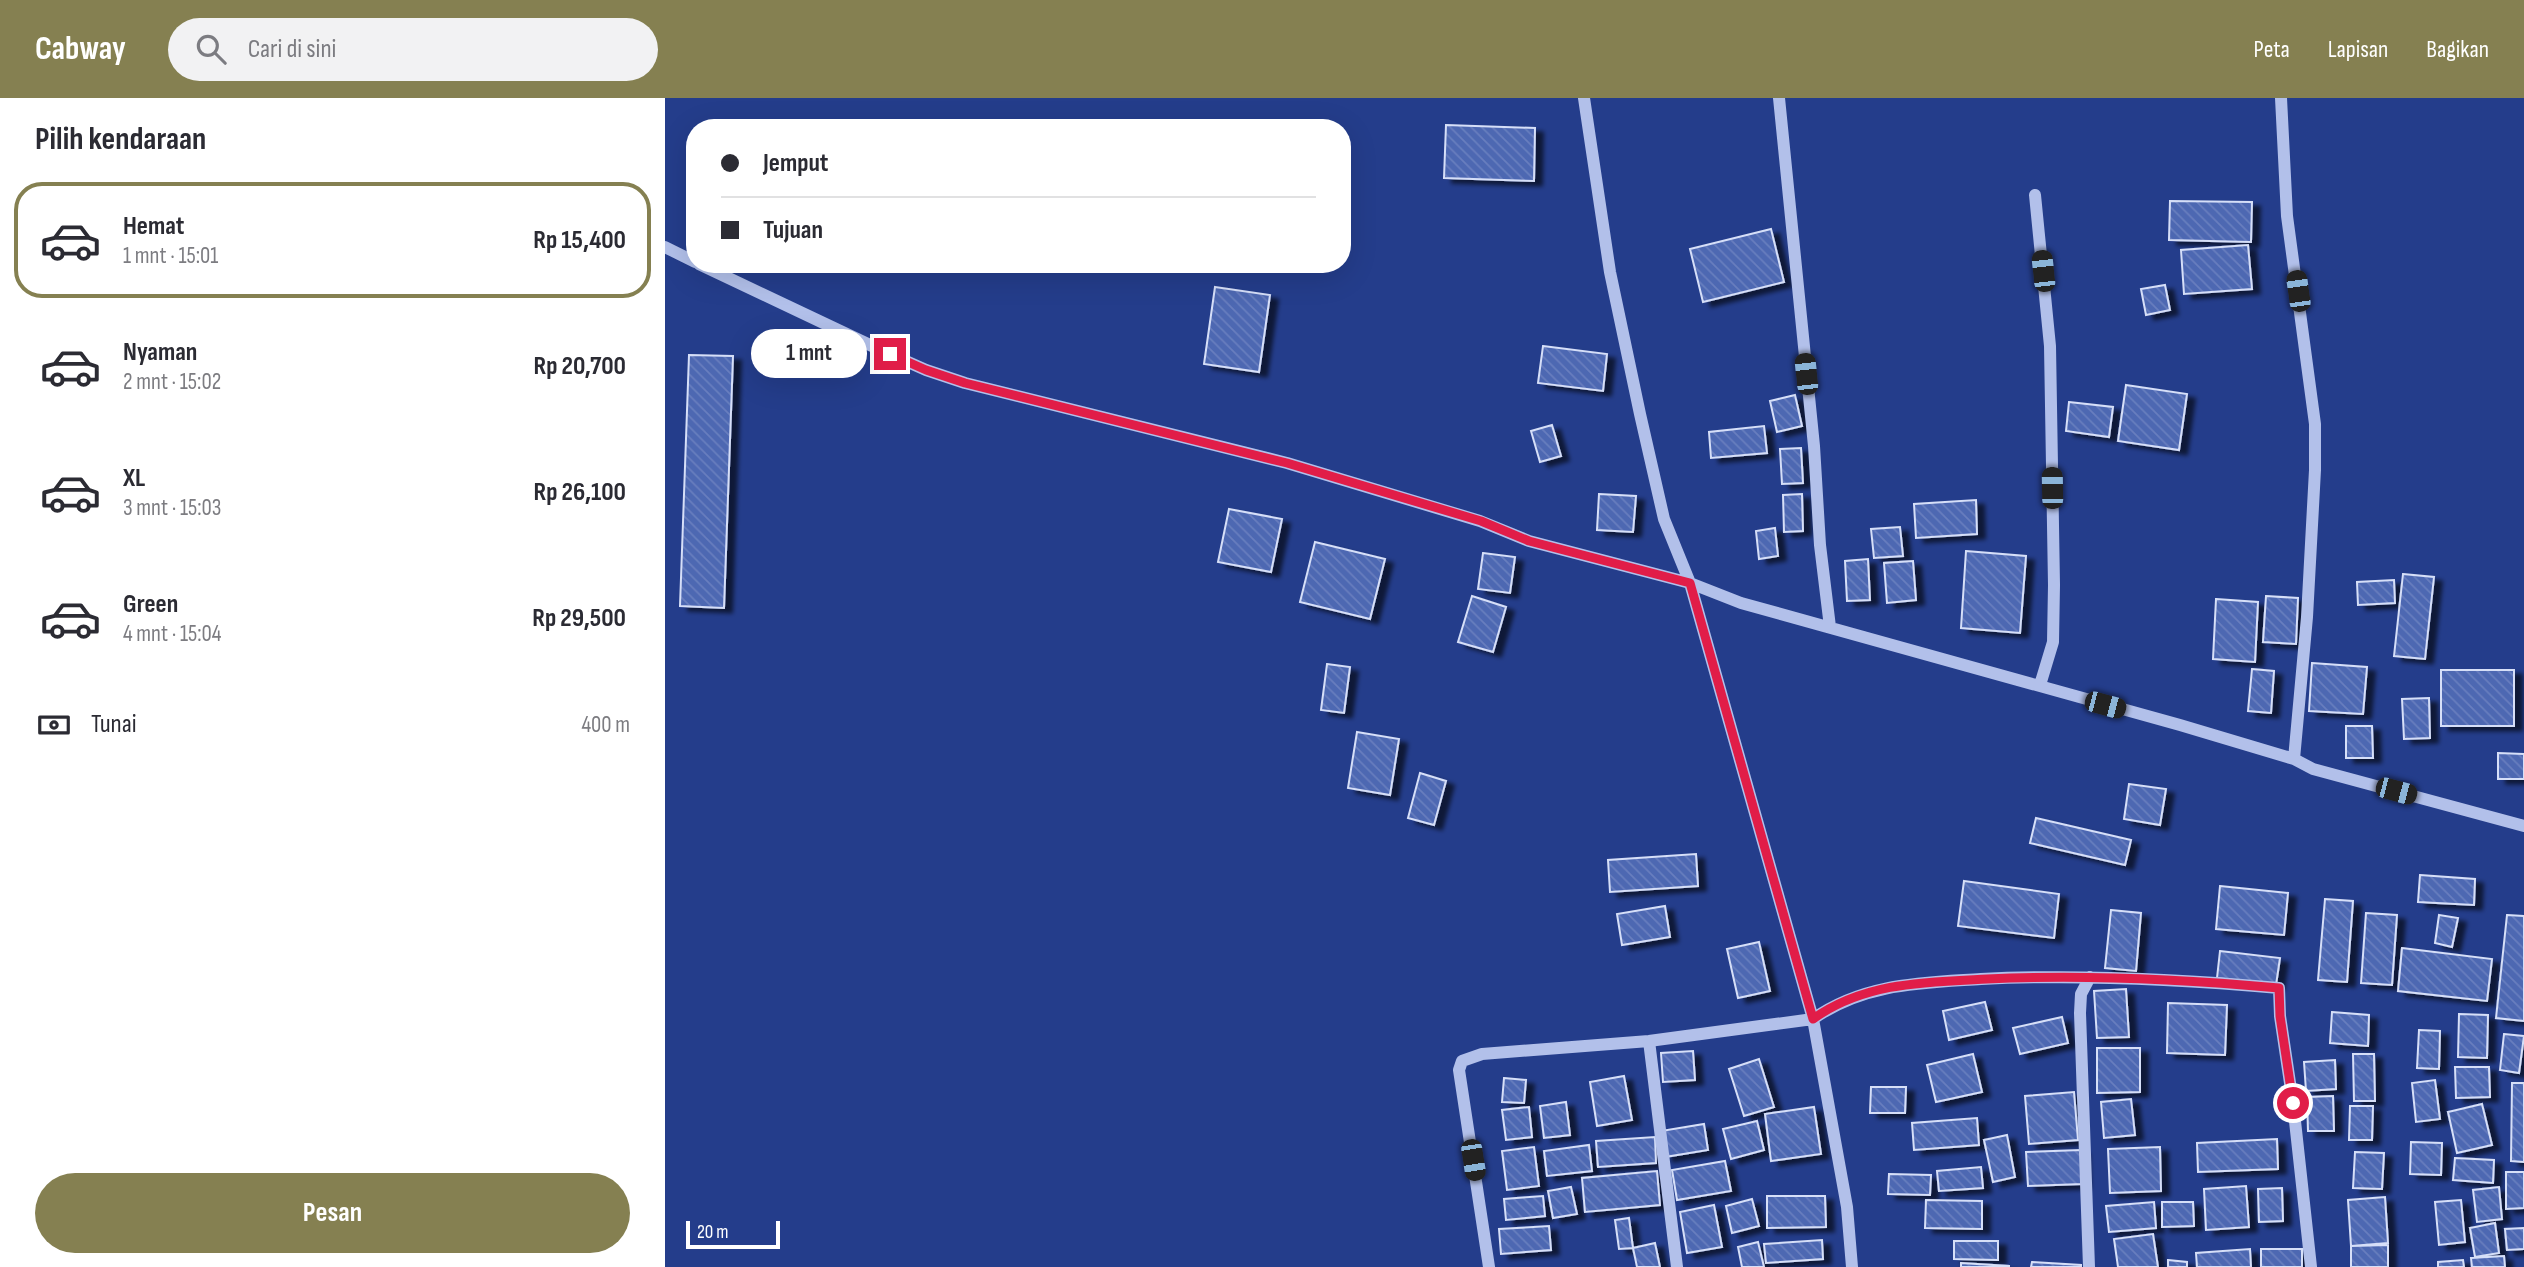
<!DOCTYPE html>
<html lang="id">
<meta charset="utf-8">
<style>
:root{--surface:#fff;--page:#f2f2f3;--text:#2b2b33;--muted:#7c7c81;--line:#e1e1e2;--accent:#858051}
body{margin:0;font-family:"Sofia Sans Condensed",sans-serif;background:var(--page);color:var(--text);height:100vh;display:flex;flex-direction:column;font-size:26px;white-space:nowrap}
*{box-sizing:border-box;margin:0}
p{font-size:23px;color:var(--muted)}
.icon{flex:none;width:38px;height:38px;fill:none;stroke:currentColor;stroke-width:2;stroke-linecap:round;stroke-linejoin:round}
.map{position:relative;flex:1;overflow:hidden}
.drawer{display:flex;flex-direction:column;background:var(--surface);width:665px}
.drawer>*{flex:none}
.guide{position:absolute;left:21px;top:21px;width:665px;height:154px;border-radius:28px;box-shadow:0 7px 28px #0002;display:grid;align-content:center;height:154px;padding:0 35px;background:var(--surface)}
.scale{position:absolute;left:21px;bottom:18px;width:94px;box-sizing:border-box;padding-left:7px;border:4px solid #fff;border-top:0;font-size:19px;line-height:24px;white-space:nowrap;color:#fff;-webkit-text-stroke:5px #243d8b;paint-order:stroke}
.end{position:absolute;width:32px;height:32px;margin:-16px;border:9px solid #e11d48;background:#fff;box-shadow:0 0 0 4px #fff}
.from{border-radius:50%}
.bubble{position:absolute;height:49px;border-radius:24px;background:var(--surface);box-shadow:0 7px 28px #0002;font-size:23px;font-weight:700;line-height:49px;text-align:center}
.car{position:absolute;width:21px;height:42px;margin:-21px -10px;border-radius:9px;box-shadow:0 0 5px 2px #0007;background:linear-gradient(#222 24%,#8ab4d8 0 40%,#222 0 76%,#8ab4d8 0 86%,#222 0)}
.guide b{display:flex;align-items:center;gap:24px;height:66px;font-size:26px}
.guide b+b{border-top:2px solid var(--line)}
.guide i{width:18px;height:18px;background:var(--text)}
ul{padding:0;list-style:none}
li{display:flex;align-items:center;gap:21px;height:116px;margin:0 14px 10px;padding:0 21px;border:4px solid transparent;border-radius:28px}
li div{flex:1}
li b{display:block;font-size:26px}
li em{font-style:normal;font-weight:700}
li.on{border-color:var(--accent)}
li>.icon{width:63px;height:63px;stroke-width:1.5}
h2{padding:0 35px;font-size:32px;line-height:84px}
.pay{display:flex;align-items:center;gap:18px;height:77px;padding:0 35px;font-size:26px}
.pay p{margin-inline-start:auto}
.cta{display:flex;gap:14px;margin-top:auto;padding:14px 35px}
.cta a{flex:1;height:80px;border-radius:42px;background:var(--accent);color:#fff;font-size:28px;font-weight:700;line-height:80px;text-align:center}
header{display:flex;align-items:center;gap:42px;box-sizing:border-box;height:98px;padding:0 35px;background:var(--accent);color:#fff}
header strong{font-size:33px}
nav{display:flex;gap:38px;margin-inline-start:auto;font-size:24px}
.search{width:490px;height:63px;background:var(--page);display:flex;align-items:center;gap:18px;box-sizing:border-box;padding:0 24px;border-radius:38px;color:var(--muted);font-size:26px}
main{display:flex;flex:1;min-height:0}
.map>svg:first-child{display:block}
.building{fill:url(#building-back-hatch);stroke:#d6dff8;stroke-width:2;filter:url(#shadow)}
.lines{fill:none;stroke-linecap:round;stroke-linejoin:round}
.minor{stroke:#b2c0ea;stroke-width:12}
.route{stroke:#e11d48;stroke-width:9}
</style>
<header>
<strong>Cabway</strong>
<div class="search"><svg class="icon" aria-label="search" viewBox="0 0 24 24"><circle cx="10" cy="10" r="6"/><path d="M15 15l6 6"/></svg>Cari di sini</div>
<nav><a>Peta</a><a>Lapisan</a><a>Bagikan</a></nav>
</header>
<main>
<section class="drawer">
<h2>Pilih kendaraan</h2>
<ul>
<li class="on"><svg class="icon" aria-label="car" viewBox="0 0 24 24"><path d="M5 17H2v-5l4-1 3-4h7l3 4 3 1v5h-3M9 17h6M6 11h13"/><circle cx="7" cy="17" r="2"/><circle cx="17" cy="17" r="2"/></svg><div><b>Hemat</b><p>1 mnt · 15:01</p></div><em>Rp 15,400</em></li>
<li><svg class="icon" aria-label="car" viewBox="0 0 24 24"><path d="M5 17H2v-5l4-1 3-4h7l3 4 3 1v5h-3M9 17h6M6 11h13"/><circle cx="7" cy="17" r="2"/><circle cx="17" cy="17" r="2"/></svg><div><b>Nyaman</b><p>2 mnt · 15:02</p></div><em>Rp 20,700</em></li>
<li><svg class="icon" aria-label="car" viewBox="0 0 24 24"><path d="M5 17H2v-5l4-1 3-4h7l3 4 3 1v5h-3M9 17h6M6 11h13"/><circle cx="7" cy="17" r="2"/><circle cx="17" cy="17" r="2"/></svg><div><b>XL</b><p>3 mnt · 15:03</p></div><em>Rp 26,100</em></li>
<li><svg class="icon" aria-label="car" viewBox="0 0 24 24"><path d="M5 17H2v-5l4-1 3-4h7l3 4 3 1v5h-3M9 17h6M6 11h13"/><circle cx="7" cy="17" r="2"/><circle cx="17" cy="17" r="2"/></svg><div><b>Green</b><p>4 mnt · 15:04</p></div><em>Rp 29,500</em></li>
</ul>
<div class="pay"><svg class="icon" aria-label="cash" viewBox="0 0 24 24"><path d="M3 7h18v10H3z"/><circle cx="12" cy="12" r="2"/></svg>Tunai<p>400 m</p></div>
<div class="cta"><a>Pesan</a></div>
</section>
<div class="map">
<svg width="1859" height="1169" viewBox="0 0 1859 1169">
<defs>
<pattern id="building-back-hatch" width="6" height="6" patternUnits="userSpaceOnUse" patternTransform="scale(1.75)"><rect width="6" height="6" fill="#4d67b2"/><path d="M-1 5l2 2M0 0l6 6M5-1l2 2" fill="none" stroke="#687ebe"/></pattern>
<filter id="shadow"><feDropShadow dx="8" dy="4.5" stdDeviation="2" flood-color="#0009"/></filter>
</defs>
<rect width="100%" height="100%" fill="#243d8b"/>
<path class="building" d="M781,27L870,30L869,83L779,80Z
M1505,103L1587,104L1586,144L1504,142Z
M1106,131L1119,184L1038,204L1025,151Z
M1583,147L1587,191L1519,196L1516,152Z
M1500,187L1505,212L1481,217L1476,191Z
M550,189L605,197L594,274L539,266Z
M878,248L942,256L938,293L873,285Z
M24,257L68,258L59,510L15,508Z
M1461,287L1522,296L1514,352L1453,343Z
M1130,297L1137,328L1112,334L1105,303Z
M1404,304L1448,309L1444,339L1401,333Z
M887,327L896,358L875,364L866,333Z
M1099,328L1102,355L1046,360L1044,334Z
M1136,350L1138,385L1117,386L1115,351Z
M934,396L971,398L968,434L932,432Z
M1137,396L1138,433L1119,434L1118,397Z
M1311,402L1312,436L1251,440L1249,406Z
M564,411L617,421L606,474L553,464Z
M1235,429L1238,458L1209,460L1206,431Z
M1110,430L1113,458L1094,461L1091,433Z
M650,444L720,461L705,521L635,504Z
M1301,453L1361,458L1355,535L1296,530Z
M818,455L850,459L845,495L813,491Z
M1203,461L1205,502L1182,503L1180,463Z
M1248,463L1251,502L1222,505L1219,465Z
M1738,476L1769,479L1760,561L1729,558Z
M1729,482L1730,505L1693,507L1692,484Z
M807,498L841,509L828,554L793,544Z
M1601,498L1633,500L1631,546L1598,544Z
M1551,501L1593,504L1590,564L1548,561Z
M1647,565L1702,569L1698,616L1644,613Z
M662,566L685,569L679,615L656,612Z
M1587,571L1609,573L1606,615L1583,613Z
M1776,572H1849V628H1776Z
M1764,600L1765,640L1739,641L1737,601Z
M1681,628H1707L1708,660H1681Z
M692,634L734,641L725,697L683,690Z
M1833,655L1859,656V681H1833Z
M755,675L781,683L769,727L743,720Z
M1464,686L1501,691L1495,727L1459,721Z
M1371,720L1466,742L1460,767L1365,745Z
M1031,756L1033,788L945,794L943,762Z
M1755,777L1810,781L1809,807L1753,804Z
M1299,783L1394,796L1389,840L1293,828Z
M1555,788L1623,795L1619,837L1551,831Z
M1660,801L1688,803L1682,884L1653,882Z
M1000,808L1005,839L957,847L952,816Z
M1446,812L1476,815L1471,873L1440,870Z
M1701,815L1732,817L1727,887L1696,885Z
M1774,817L1793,820L1787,849L1770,845Z
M1842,817L1859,818V923L1831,920Z
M1094,844L1105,893L1073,900L1062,851Z
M1737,850L1827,861L1822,903L1733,893Z
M1555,853L1615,860L1611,887L1552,880Z
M1461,891L1464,939L1432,940L1429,893Z
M1320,904L1327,932L1284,942L1278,913Z
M1503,905L1562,907L1560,957L1502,955Z
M1667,914L1704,917L1703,948L1665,945Z
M1794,916L1823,917L1822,960L1793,959Z
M1397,919L1403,945L1355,956L1348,930Z
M1754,932L1775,933L1774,971L1752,970Z
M1839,936L1859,938L1854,975L1835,972Z
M1432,950H1475V994L1432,995Z
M1028,953L1030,982L998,984L996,955Z
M1308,956L1317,994L1271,1004L1262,967Z
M1688,956H1709L1710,1003H1689Z
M1094,961L1109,1009L1079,1018L1064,971Z
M1670,962L1671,991L1641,993L1639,964Z
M1790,969H1824L1825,999L1791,1000Z
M959,978L967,1022L932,1028L925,984Z
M839,980L861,982L859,1005L837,1004Z
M1770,982L1775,1021L1751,1024L1747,985Z
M1847,985H1859V1064L1846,1063Z
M1206,989H1241L1240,1015H1205Z
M1409,994L1413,1042L1364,1046L1360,998Z
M1668,998L1669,1033H1643L1642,999Z
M1466,1001L1470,1037L1439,1040L1436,1004Z
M901,1004L905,1037L879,1040L875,1008Z
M1817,1006L1827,1047L1792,1055L1783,1014Z
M1685,1008H1708L1707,1042H1684Z
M864,1009L867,1039L841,1042L837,1012Z
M1149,1009L1156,1056L1106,1063L1100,1016Z
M1312,1020L1314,1047L1249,1052L1247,1025Z
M1092,1023L1099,1052L1066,1061L1058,1031Z
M1039,1026L1043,1052L1000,1059L996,1033Z
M1342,1037L1350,1079L1328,1084L1319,1042Z
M990,1039L991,1065L933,1069L931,1043Z
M1612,1041L1613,1071L1533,1074L1532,1045Z
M1746,1044L1777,1045L1776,1077L1745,1076Z
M924,1047L927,1073L882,1078L879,1053Z
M869,1049L874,1088L842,1092L837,1053Z
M1495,1049L1496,1093L1445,1095L1443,1051Z
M1416,1052L1417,1086L1363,1088L1361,1054Z
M1690,1054L1719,1055L1717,1091L1688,1090Z
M1790,1060L1829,1062L1828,1085L1788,1082Z
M1060,1063L1066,1093L1012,1102L1007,1072Z
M1316,1069L1318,1090L1274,1093L1272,1073Z
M992,1073L995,1107L920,1114L917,1080Z
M1841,1074H1859V1110L1841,1111Z
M1224,1076L1266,1077L1265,1097L1223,1096Z
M1581,1088L1584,1129L1541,1132L1539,1091Z
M906,1089L912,1116L888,1120L883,1093Z
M1834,1089L1837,1121L1812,1124L1808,1092Z
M1617,1090L1618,1123L1594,1124L1593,1091Z
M878,1098L880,1118L841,1122L839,1101Z
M1102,1098H1160L1161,1129L1102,1130Z
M1720,1099L1723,1145L1686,1148L1683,1102Z
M1087,1101L1094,1128L1067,1135L1061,1108Z
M1261,1102L1317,1103V1131L1260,1130Z
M1796,1102L1800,1144L1774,1147L1770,1104Z
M1489,1104L1491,1130L1444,1134L1441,1108Z
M1497,1104H1528L1529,1128L1497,1129Z
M1049,1107L1057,1149L1022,1155L1015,1114Z
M964,1120L968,1150L954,1151L950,1122Z
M1830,1125L1834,1155L1810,1159L1805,1130Z
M884,1128L886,1152L836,1156L834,1131Z
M1859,1130V1151L1842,1152L1840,1131Z
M1488,1136L1493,1169H1453L1449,1141Z
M1157,1142L1158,1161L1101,1165L1099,1146Z
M1289,1143H1333V1162L1289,1161Z
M1093,1144L1099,1169H1077L1073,1149Z
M990,1145L995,1169H972L968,1150Z
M1723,1147V1169H1686V1148Z
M1585,1151L1586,1169H1532L1531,1155Z
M1596,1151H1637V1169H1596Z
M1839,1158L1840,1169H1807L1806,1160Z
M1503,1162L1522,1164V1169H1503Z
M1798,1162L1799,1169H1773V1164Z
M1367,1164L1416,1167V1169H1366Z
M1296,1165L1344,1168V1169H1296Z"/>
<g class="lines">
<path class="minor" d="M919,0L945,174L975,316L999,421L1025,485L1148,921C1199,885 1257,885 1316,881C1417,876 1514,881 1614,890L1615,918L1628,1005L1646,1169
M1114,0L1149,348L1155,447L1165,529
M1616,0L1622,118L1650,326V372L1642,519L1629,661
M1370,97L1385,248L1389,487L1388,544L1375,587
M0,149L30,164
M34,166L207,248L261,272L300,285L622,365L815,423L864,443L1025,485L1076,505L1515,627L1629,661L1648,671L1859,728
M984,943L1012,1169
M824,1169L794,972L797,963L817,956L984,943L1148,921L1182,1109L1187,1169
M1424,1169L1415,915L1416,896L1425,879"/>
</g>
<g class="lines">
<path class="route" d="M225,256L261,272L300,285L622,365L816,423L864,443L1025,485L1148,921C1200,884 1261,884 1322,881C1420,876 1516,881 1614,890L1615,918L1628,1005"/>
</g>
</svg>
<div class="scale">20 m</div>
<i class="end from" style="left:1628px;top:1005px"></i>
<i class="end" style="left:225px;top:256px"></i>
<div class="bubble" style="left:86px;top:231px;width:116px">1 mnt</div>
<i class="car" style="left:1378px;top:173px;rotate:354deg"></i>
<i class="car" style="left:1633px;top:193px;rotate:352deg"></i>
<i class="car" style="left:1141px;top:276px;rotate:354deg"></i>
<i class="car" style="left:1387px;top:390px;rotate:359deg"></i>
<i class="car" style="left:1440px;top:607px;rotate:105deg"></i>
<i class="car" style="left:1731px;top:693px;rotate:105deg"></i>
<i class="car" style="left:808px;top:1062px;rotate:171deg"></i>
<div class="guide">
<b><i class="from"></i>Jemput</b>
<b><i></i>Tujuan</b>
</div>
</div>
</main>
